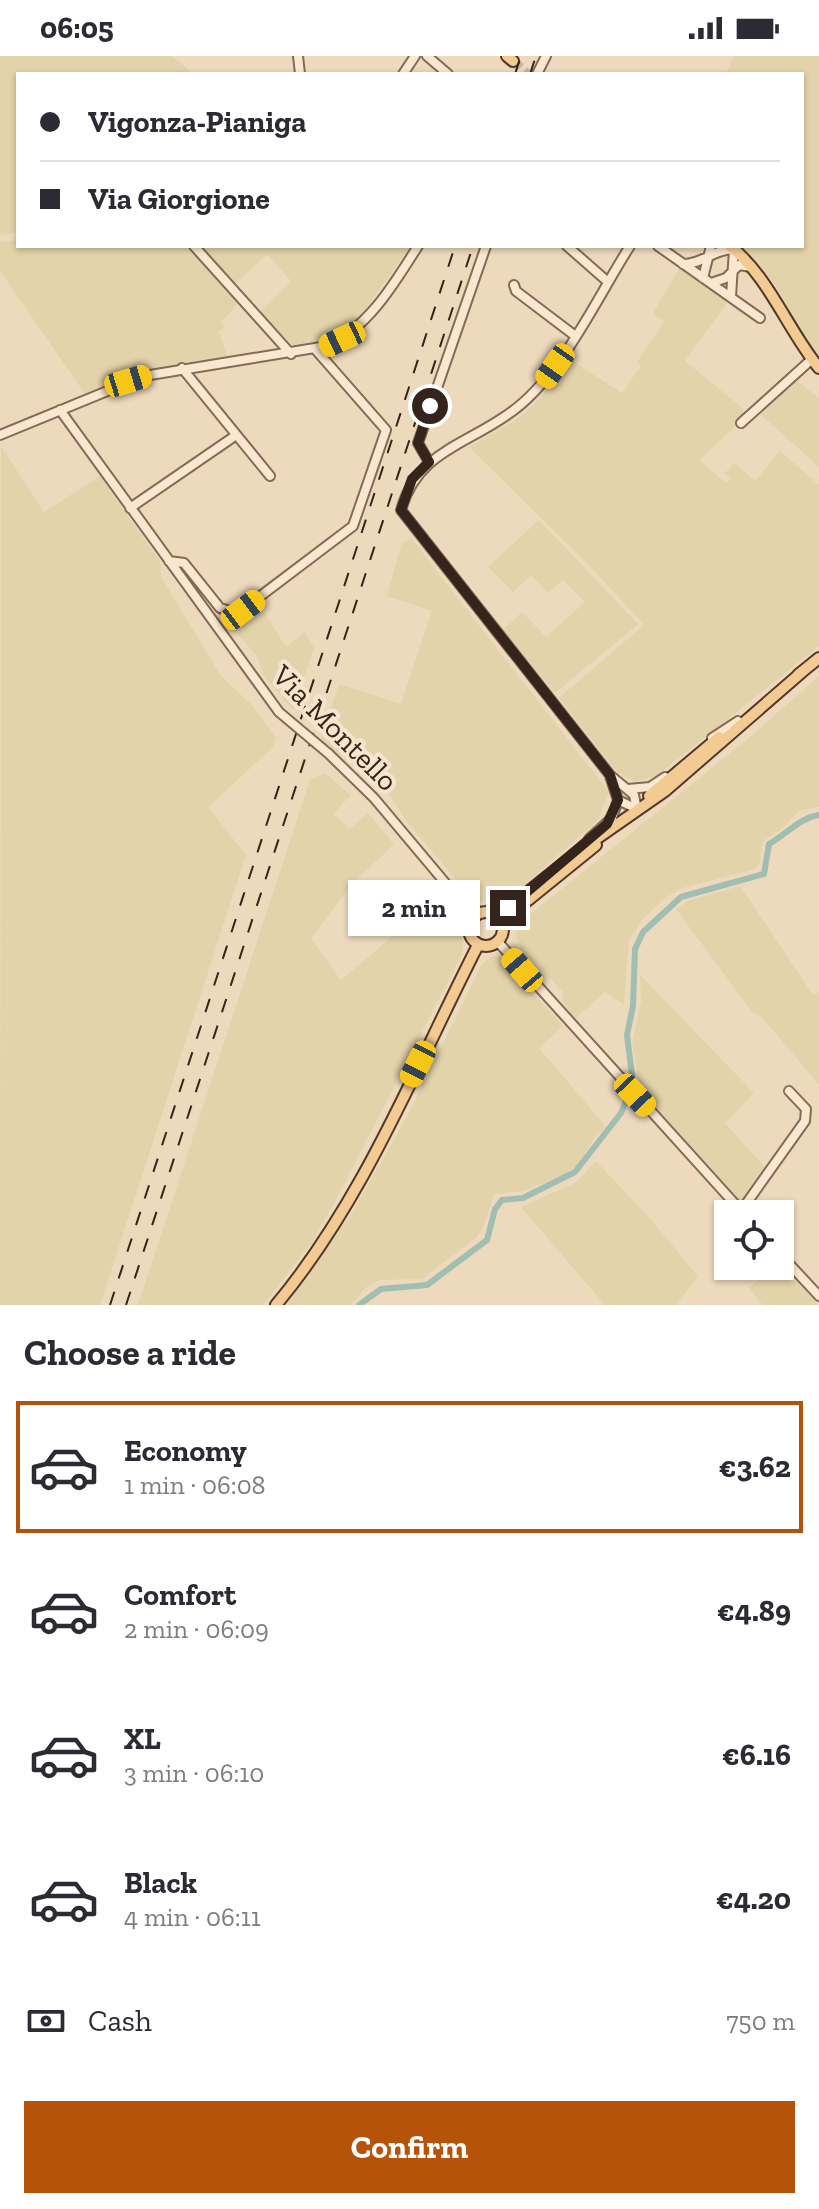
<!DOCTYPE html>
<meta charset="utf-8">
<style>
:root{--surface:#fff;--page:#f7f7f7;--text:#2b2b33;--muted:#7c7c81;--line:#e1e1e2;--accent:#b45309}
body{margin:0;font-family:"Zilla Slab",serif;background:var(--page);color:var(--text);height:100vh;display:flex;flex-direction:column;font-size:30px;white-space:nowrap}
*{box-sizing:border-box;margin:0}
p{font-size:26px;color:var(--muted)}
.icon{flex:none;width:44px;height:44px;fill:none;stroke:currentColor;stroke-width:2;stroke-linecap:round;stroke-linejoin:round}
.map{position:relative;height:1249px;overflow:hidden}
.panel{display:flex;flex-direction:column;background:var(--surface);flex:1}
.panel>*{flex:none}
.top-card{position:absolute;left:16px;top:16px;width:788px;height:176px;border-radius:0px;box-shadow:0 2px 6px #0004;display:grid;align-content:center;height:176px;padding:0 24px;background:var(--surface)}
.controls{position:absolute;left:714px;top:1144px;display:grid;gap:16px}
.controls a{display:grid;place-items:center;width:80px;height:80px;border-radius:0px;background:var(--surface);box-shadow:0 2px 6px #0004;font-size:40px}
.end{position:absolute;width:36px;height:36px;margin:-18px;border:10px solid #34241b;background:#fff;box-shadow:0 0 0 4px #fff}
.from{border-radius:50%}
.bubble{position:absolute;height:56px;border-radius:0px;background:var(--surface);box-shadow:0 2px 6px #0004;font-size:26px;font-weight:700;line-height:56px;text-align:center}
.car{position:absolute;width:24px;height:48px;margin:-24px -12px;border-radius:10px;box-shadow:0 0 6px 2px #0007;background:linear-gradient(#f5c518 24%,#345 0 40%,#f5c518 0 76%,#345 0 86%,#f5c518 0)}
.top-card b{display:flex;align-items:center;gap:28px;height:76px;font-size:30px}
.top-card b+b{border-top:2px solid var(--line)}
.top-card i{width:20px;height:20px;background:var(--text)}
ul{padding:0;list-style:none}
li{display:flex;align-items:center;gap:24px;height:132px;margin:0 16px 12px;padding:0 8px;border:4px solid transparent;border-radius:0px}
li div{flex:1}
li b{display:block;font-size:30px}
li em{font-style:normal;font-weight:700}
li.current{border-color:var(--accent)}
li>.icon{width:72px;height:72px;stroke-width:1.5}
h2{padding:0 24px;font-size:36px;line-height:96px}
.pay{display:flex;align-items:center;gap:20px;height:88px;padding:0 24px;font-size:30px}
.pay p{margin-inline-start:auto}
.primary-button{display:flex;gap:16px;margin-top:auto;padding:16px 24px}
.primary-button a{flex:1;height:92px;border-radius:0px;background:var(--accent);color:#fff;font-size:32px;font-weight:700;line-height:92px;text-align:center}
.status{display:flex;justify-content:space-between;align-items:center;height:56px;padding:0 40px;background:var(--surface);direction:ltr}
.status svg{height:22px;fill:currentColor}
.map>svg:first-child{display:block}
.farmland{fill:#e3d3aa}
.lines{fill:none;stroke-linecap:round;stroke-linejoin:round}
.canal{stroke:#a0beb2;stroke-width:6}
.major-tunnel{stroke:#c8b59c;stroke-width:10;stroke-dasharray:10 5;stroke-linecap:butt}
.minor-casing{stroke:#856a56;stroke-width:12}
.major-casing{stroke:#52392b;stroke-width:14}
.minor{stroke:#f9e8cf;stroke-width:8}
.major{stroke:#f2ca92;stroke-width:10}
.rail{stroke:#34241b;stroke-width:2;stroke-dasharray:14 14;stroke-linecap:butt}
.minor-bridge-casing{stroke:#856a56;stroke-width:12;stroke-linecap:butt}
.minor-bridge{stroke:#f9e8cf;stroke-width:8}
.route{stroke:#34241b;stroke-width:10}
.labels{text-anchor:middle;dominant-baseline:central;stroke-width:8;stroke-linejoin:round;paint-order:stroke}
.street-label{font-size:30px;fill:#34241b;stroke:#f5e5cc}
</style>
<div class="status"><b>06:05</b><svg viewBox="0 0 49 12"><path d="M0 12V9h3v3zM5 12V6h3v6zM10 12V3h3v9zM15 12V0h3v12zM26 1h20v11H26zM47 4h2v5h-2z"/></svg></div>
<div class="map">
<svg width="819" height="1249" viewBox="0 0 819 1249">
<rect width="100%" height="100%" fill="#edd9bc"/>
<path class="farmland" d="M0,0H172L194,18H18V176L0,179Z
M734,0H819V298L805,283L775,228L742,190H802V18H726Z
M18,184V190H190L241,244L221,266L224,270L219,276L228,302L182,306L129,319L85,338L0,215V186Z
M197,190H411L355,267L319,288L298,293L259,257L291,225L267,198L233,230Z
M680,211L729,244L685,305L740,350L746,360L699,404L726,427L730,423L725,417L734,407L755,425L780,395L819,429V590L658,719L635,726L617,716L559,642L644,569L588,508L469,391L522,360L551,329L569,303L622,337L641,310L637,306L664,266L653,257Z
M797,325L819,342V411L760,358Z
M1,390L44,456L100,420L160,506L161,521L221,620L251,648L276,681L273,691L208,751L246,799L100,1249H0Z
M539,464L638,568L555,637L503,574L522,556L546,581L585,546L563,524L548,537L531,519L513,536L488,511Z
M411,482L609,736L597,765L522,831L494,849L472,842L408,767L384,731L320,684L339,628L401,648L432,555L387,540L401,489Z
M259,548L286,591L305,576L314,592L293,654L264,620L257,600L229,568Z
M819,620V751L799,755L784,771L762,786L760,808L753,814L679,833L663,844L643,863L629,884L624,949L605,936L575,963L562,944L563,936L520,891L515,879L522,865L749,682Z
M325,717L351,739L333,758L350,773L368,757L394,788L352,828L311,883L341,924L393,880L385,869L432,824L461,861L463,896L338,1140L311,1188L263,1249H138L310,724Z
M740,830L813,939L819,936V1029L761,960L753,957L676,853L688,845Z
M494,899L501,902L563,970L539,992L606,1071L595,1081L579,1107L567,1117L524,1135L494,1138L483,1172L475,1183L422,1223L379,1224L365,1232L351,1249H287L353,1155L410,1055L482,908Z
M640,919L754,1037L725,1067L768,1115L743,1148L642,1036L632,989L641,945Z
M596,1105L655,1168L698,1221L675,1249H605L521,1151L575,1127Z
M780,1207L818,1249H763L749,1232Z"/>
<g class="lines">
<path class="canal" d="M359,1249L381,1233L427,1229L487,1184L495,1153L502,1144L523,1142L575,1116L621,1057L633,1027L627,979L633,950L635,893L643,876L681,841L764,818L769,788C787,778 799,762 819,759"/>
<path class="major-tunnel" d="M513,5L527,18"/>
<defs>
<path id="minor" d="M298,0L300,18
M427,0L448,18
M403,18L415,0
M537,18L546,0
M194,190L291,298
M567,190L608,226
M630,190C596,243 560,324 507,359C463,390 417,397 401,454L610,719L634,739L637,753
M658,190L760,262
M683,208C703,208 714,193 734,193L731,241
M703,222L711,190
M711,227L726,222L739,209L751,211
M514,229L516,235L574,279
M182,312L270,420
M60,354L279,656
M741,367L812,303
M0,379L144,320L327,290C369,271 394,228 418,190
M429,406L418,387L486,190
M130,452L232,382
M169,505L184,507L220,552L238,557L353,470L386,374L316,294
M712,682L738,665
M329,698L374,742L474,861
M610,720L618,744L637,753
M628,733L650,731L665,721
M589,783L612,762L618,744
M498,886L744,1158
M741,1155L805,1065L806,1053L789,1035
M780,1198L819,1240"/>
<path id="major" d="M507,0L513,5
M730,190C770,222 787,273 819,312
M798,619L819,602
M649,740L719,681
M469 873a17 17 0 1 1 34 0a17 17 0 1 1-34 0Z
M489,856L508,852L579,795L665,735L802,616
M503,872L512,857L596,789
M276,1249C364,1144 416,1010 478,889"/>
</defs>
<use href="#minor" class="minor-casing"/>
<use href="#major" class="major-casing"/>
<use href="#minor" class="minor"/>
<use href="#major" class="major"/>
<path class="rail" d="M515,18L521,0
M530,18L536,0
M110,1249L455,190
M126,1249L473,190"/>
<defs>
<path id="minor-bridge" d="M279,656L329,698"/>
</defs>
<use href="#minor-bridge" class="minor-bridge-casing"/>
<use href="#minor-bridge" class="minor-bridge"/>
</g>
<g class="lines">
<path class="route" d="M430,350L418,387L429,406L412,423L401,454L610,719L618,744L607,768L508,852"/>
</g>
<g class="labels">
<g class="street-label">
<text transform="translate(335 672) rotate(45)">Via Montello</text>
</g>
</g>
</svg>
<div class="controls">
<a><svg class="icon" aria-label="locate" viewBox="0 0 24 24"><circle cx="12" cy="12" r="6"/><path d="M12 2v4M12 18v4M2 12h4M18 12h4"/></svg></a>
</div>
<i class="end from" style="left:430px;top:350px"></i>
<i class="end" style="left:508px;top:852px"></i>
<div class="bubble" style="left:348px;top:824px;width:132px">2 min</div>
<i class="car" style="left:342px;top:283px;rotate:245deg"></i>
<i class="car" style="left:555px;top:310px;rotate:215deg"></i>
<i class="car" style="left:128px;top:325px;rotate:73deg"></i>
<i class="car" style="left:243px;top:554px;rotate:53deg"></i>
<i class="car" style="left:522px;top:914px;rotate:319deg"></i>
<i class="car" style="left:418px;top:1008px;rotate:207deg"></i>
<i class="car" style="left:635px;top:1039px;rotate:137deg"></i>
<div class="top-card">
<b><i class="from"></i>Vigonza-Pianiga</b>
<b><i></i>Via Giorgione</b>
</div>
</div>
<section class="panel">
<h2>Choose a ride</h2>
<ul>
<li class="current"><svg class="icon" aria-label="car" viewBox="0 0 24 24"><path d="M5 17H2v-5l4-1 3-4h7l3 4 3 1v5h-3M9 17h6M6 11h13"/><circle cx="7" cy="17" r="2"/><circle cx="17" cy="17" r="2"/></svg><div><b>Economy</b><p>1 min · 06:08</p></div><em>€3.62</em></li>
<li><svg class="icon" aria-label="car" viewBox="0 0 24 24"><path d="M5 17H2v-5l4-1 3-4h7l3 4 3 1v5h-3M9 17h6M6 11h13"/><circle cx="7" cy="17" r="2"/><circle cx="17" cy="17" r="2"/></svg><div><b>Comfort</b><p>2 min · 06:09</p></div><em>€4.89</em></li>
<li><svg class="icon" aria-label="car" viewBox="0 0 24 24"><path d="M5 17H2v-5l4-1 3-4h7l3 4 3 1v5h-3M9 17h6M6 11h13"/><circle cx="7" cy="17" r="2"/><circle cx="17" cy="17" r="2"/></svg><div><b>XL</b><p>3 min · 06:10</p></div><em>€6.16</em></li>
<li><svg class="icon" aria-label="car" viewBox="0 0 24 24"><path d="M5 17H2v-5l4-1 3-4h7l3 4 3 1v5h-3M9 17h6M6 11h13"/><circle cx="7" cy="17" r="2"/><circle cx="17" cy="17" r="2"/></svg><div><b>Black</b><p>4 min · 06:11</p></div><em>€4.20</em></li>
</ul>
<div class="pay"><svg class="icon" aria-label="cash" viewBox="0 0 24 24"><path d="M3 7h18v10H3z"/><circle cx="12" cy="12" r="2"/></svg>Cash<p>750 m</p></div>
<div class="primary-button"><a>Confirm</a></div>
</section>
